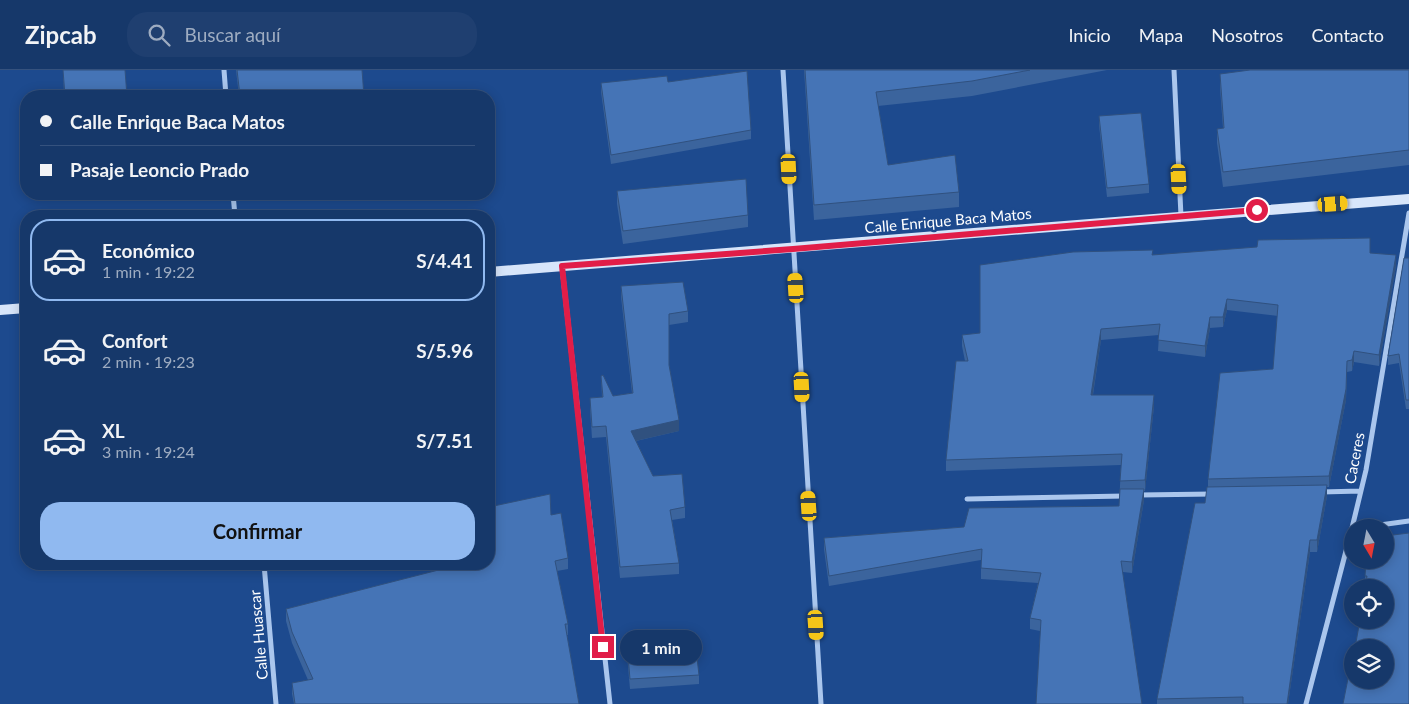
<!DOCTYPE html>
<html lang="es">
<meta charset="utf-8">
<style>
:root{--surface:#16386a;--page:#1f3f70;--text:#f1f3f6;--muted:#9eacc1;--line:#35527e;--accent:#90b9f0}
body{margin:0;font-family:Lato,sans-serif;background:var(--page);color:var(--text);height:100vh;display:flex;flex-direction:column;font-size:19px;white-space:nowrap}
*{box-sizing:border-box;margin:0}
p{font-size:16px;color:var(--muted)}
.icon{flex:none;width:28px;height:28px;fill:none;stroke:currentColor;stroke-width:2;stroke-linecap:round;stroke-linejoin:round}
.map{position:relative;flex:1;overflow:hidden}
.details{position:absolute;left:20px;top:140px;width:475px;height:360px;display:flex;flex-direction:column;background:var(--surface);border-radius:20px;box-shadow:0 2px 12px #0003,0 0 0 1px var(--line)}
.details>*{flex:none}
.hud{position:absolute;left:20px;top:20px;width:475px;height:110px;border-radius:20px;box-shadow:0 2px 12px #0003,0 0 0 1px var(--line);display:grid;align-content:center;height:110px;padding:0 20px;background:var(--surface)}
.needle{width:32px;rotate:170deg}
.tools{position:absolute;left:1344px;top:449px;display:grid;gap:10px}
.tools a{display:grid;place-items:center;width:50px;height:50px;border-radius:50%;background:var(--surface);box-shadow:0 2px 12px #0003,0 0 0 1px var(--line);font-size:25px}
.end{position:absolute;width:22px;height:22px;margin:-11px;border:6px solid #e11d48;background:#fff;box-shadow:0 0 0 2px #fff}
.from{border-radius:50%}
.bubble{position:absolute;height:35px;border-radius:18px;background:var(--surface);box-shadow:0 2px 12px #0003,0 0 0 1px var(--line);font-size:16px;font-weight:700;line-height:35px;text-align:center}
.car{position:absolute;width:15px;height:30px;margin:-15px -8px;border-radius:6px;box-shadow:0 0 4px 1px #0007;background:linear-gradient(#f5c518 24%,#345 0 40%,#f5c518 0 76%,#345 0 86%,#f5c518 0)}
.hud b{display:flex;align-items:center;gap:18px;height:48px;font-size:19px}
.hud b+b{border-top:1px solid var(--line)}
.hud i{width:12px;height:12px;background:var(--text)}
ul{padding:9px 0 0;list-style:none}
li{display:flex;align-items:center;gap:15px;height:82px;margin:0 10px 8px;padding:0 10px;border:2px solid transparent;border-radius:20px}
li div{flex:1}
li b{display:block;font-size:19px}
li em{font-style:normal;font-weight:700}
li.on{border-color:var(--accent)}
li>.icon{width:45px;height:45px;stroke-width:1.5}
.action{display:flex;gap:10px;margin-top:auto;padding:10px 20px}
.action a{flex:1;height:58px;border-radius:20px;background:var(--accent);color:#111;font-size:20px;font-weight:700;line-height:58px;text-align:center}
header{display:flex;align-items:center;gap:30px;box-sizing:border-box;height:70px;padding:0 25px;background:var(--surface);border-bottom:1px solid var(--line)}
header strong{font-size:24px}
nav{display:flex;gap:28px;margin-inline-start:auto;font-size:18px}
.search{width:350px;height:45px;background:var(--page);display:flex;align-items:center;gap:12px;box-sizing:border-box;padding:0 18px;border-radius:20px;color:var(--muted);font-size:19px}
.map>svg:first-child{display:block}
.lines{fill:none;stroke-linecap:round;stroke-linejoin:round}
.street{stroke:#aac6ed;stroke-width:5}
.secondary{stroke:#d7e5fa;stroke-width:10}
.wall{fill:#3b649d}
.shaded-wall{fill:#30517f}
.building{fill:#4574b6;stroke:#30517f}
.route{stroke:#e11d48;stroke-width:6}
.labels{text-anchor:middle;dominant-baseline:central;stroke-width:5;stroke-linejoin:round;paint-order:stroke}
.street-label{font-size:15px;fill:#fff;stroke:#1d4a8e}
</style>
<header>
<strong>Zipcab</strong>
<div class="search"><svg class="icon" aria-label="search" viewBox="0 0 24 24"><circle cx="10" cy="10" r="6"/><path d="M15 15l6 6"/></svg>Buscar aquí</div>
<nav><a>Inicio</a><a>Mapa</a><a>Nosotros</a><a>Contacto</a></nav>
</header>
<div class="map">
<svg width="1409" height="634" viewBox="0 0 1409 634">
<rect width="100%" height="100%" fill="#1d4a8e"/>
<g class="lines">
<path class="street" d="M224,0L226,26
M783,0L821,634
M1174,0L1181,146
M233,124L235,146
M562,197L610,634
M1321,422L1361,421
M1139,425L1213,424
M967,429L1125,426
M1358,458L1409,451
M264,494L276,634
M1306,634L1352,458L1366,400L1409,143"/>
<path class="secondary" d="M489,202C796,179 1102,151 1409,129
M0,240L26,238"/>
</g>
<path class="wall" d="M63,0H125L127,26H64Z
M236,0H362L364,26H239Z
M804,0H1107L972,26L878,36L888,95L959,122V137L814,150Z
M1409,0V95L1223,117L1217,73V59L1223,58L1220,18V4Z
M668,12L751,60V69L611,94L601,22V13Z
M1099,46L1149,114V123L1107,127L1099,55Z
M617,121L748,145V157L623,174L617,134Z
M1370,183L1396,196L1379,296L1354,292L1352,301L1347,302L1346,330L1329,417H1327V426L1317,482H1310L1288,634H1157V629L1205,433L1208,417V409L1273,299L1278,246L1227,240L1223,257L1210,258L1205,287L1158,281L1159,265L1101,270L1093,325L1154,336L1145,421H1144V430L1132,503L1123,502L1040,561L1030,559V548L1038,513L981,509V490L829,516L824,479V468L964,457L1119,436L1121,395L946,401V390L965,291L962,276V265L980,263L1153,185Z
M1409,188V339H1406L1399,293L1388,295V286Z
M621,216L688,241V252L669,255V295L679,361L636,371L653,406L685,437V448L672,450L679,493V504L620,508L606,367L592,368L590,339V328L602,327L601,306L613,326L632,323L621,227Z
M551,445L568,488V499L557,501L568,554V565H566L579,634H294L292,624V613L308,610L292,573L286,551V539L489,494Z
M1409,463L1359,559L1365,517V506Z
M273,494H315L274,500Z
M627,575L667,576L699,605V614L630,619L627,585Z"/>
<path class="shaded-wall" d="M1396,185V196L1379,296V285Z
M1227,229V240L1223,257V247Z
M1210,247V258L1205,287V276Z
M1101,259V270L1091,336V325Z
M1354,281V292L1352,301V290Z
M1347,291L1346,330L1329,417V406Z
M1154,325V336L1145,421V410Z
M679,350V361L631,372V361Z
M1327,415V426L1317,482V470Z
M1144,419V430L1132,503V492Z
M1310,470V482L1288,634H1287Z"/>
<path class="building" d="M63,0H125L127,26H65Z
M237,0H362L364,26H240Z
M805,0H1030L972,11L876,22L888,95L955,85L959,122L814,135Z
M1250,0H1409V80L1223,102L1217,59L1224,58L1220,4Z
M747,1L751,60L611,85L601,13L667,6L668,12Z
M1141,43L1149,114L1107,118L1099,46Z
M746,109L748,145L623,161L617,121Z
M1370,168V183L1396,185L1379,285L1354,281L1352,290L1347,291L1346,319L1329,406L1208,409L1220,303L1273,299L1278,235L1227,229L1223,247H1210L1205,276L1158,270L1160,254L1101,259L1091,325H1154L1145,410L1120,411L1122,384L946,390L956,291H968L962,265L980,263V195L1073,182L1153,180L1152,185L1257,177L1258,170Z
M1404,188H1409V330H1406L1399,284L1388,286Z
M683,212L688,241L669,244V295L679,350L631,361L653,406L682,404L685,437L670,440L679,493L620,497L606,356L592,357L590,328L603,327L601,306L603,305L613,326L633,323L621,216Z
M1327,415L1317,470H1310L1287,634H1243V627L1157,629L1195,433H1205L1207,417Z
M1120,419H1144L1132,492L1121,491L1142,634H1036L1041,550L1030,548L1041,503L981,498L982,479L829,506L824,468L964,457L969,438L1119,436Z
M550,424L551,445L561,443L568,488L555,491L568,554H565L579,634H295L292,613L313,609L292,562L286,539L462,494H489V437Z
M1409,463V634H1343L1352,588V610H1385V578H1355L1360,550H1385V518H1365L1367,506H1365L1366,490H1385V466Z
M695,570L699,605L630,609L627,575L666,572L667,576Z"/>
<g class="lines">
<path class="route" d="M603,577L562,196L793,179L1257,140"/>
</g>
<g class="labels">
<g class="street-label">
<text transform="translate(948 150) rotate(-5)">Calle Enrique Baca Matos</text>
<text transform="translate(1354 388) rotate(-79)">Caceres</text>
<text transform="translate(258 565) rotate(-95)">Calle Huascar</text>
</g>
</g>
</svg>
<div class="tools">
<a><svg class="needle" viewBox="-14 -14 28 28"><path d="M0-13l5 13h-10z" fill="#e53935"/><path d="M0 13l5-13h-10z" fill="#9eacc1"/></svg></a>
<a><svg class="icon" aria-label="locate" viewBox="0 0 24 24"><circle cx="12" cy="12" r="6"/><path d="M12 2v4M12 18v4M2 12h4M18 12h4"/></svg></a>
<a><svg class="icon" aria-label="layers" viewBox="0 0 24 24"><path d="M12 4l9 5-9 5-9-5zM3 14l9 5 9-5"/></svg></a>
</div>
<i class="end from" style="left:1257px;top:140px"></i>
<i class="end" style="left:603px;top:577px"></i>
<div class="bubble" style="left:620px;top:560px;width:82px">1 min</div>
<i class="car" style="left:789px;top:99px;rotate:177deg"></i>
<i class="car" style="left:1179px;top:109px;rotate:177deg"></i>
<i class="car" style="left:1333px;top:134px;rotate:86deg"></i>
<i class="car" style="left:796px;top:218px;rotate:356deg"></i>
<i class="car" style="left:802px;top:317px;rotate:177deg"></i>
<i class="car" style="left:809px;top:436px;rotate:356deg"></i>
<i class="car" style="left:816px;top:555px;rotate:176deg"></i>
<div class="hud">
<b><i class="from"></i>Calle Enrique Baca Matos</b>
<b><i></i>Pasaje Leoncio Prado</b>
</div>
<section class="details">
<ul>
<li class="on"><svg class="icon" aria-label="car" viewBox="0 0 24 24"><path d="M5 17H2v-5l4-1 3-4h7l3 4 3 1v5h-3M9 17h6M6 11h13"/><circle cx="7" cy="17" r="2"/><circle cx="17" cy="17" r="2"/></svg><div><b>Económico</b><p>1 min · 19:22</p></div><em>S/4.41</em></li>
<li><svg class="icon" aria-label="car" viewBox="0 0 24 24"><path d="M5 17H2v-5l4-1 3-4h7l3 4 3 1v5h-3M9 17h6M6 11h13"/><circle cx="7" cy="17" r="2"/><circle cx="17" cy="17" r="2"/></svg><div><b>Confort</b><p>2 min · 19:23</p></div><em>S/5.96</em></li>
<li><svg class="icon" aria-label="car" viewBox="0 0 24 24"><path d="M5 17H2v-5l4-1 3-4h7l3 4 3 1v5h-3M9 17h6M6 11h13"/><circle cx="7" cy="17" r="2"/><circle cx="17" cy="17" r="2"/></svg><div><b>XL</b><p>3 min · 19:24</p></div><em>S/7.51</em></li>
</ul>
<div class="action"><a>Confirmar</a></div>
</section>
</div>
